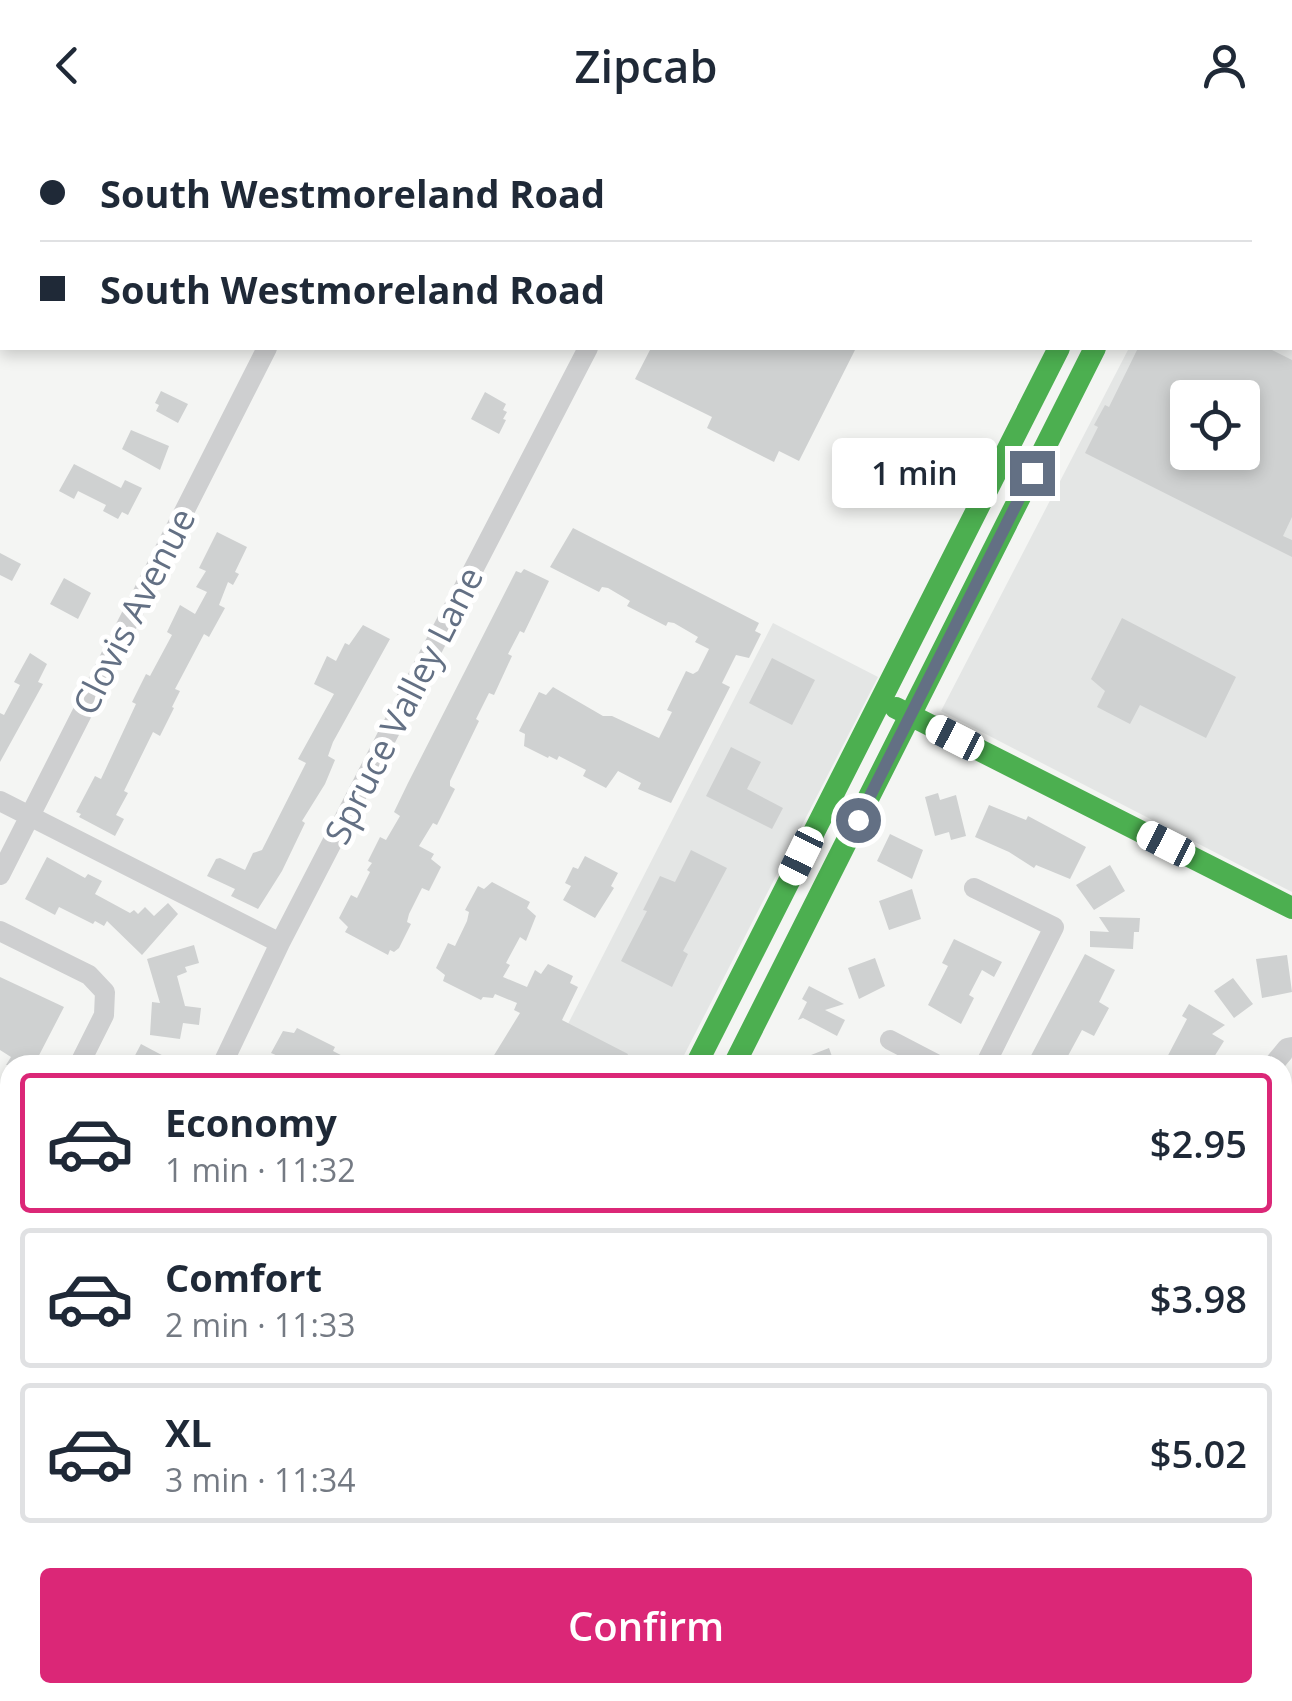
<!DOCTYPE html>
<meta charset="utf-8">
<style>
:root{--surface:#fff;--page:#f6f6f7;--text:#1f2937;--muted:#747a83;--line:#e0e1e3;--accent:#db2777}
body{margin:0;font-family:"Open Sans",sans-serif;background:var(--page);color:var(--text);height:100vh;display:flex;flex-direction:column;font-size:38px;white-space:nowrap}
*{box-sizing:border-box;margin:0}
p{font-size:32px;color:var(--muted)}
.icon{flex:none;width:55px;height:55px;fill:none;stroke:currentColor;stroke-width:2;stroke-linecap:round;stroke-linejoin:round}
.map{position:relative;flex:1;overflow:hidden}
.details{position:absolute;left:0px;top:925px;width:1292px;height:648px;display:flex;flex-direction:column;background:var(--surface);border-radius:30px 30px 0 0;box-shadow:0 5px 15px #0003}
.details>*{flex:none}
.banner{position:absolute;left:0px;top:0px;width:1292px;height:220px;box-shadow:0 5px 15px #0003;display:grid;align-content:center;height:220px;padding:0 40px;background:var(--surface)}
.controls{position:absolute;left:1170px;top:250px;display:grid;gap:20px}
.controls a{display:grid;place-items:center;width:90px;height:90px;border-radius:10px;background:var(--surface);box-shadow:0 5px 15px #0003;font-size:50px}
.end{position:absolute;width:45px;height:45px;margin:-22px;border:12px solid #637084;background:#fff;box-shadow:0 0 0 5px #fff}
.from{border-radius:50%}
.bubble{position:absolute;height:70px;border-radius:10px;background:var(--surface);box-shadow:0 5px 15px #0003;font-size:32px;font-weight:600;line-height:70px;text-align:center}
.car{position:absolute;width:30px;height:60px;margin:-30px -15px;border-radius:12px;box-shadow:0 0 8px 2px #0007;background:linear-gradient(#fff 24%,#345 0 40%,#fff 0 76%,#345 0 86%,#fff 0)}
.banner b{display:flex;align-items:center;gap:35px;height:95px;font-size:38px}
.banner b+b{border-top:2px solid var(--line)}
.banner i{width:25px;height:25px;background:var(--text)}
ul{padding:18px 0 0;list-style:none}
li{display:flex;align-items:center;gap:30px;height:140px;margin:0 20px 15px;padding:0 20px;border:5px solid var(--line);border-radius:10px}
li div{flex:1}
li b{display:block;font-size:38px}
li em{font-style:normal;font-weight:600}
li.current{border-color:var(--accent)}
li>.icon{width:90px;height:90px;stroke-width:1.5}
.action{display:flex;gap:20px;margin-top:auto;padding:20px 40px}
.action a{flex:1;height:115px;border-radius:10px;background:var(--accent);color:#fff;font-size:40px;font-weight:600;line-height:115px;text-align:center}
header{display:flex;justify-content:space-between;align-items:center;height:130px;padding:0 40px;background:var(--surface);font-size:45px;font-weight:600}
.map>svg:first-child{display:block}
.built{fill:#e4e6e5;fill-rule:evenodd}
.green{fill:#e3e8e1}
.building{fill:#cfd1d1;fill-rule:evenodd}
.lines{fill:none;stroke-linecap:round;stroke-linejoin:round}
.street{stroke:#cecfd0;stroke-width:20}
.fast{stroke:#4caf50;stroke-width:22}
.slow{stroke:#ffc107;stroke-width:22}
.route{stroke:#637084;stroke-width:12}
.labels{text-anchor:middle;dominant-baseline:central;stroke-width:10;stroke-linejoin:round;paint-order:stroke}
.street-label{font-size:35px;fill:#637084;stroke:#fff}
</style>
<header><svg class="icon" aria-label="back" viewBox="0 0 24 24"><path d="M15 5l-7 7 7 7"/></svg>Zipcab<svg class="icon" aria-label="person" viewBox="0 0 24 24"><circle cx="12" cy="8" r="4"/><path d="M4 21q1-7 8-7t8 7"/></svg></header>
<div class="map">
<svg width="1292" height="1571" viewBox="0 0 1292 1571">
<rect width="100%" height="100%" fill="#f4f5f3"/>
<path class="built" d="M1290,69L1292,70V762L941,581L1129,218H1290ZM1188,268H1242V322H1188Z
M773,493L878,547L679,935H547Z"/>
<path class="green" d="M985,1563H1098L1105,1571H990Z"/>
<path class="building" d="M651,218H856L799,331L779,321L774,332L707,298L712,287L635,249Z
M1138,218H1268L1292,230V387L1283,406L1292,410V427L1085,323L1098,297L1094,295L1105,275L1109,277ZM1188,268H1242V322H1188Z
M161,261L188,274L178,293L156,281L159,275L155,273Z
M485,262L506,274L503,280L507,282L503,289L506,290L499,304L471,289Z
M131,300L169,316L160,340L122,319Z
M74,334L121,358L125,350L142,358L128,385L122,382L118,389L103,381L106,375L78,361L74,369L59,361Z
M573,398L759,493L755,501L761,504L749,528L736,525L722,553L730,557L671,673L638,659L641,653L618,641L606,658L583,646L586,640L559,626L557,630L549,626L548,628L524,616L525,604L519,601L539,562L546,565L553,557L603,586H612L659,608L672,582L667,580L686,541L693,544L698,541L709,519L695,512L698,507L674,493L668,492L666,496L627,476L630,471L608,458L602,457L599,462L550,437Z
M217,402L247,417L235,442L239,444L233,455L228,452L219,475L225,478L209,507L204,504L184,542L175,559L180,561L172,577L174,578L160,606L153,602L124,661L128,663L116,685L124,689L115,706L79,687L81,684L76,682L95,646L101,649L136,574L132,572L146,544L150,546L172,505L167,502L180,475L195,484L207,462L196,457L206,441L199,438Z
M0,423L21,434L12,451L0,445Z
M524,439L549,451L524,503L520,501L508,524L512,526L494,565L489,563L476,589L479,591L450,651V656L455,659L437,695L433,693L419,716L434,724L431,729L441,737L429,761L422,758L409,784L407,792L411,794L399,818L394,822L390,820L388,825L345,802L348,797L339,788L351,765L357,768L370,742L367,740L372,733L368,731L380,707L386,710L400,686L394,682L408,653L516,441L521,443Z
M64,448L91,463L78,489L50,474Z
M1122,488L1236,547L1206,608L1140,575L1130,594L1097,577L1105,561L1091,549Z
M363,495L390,509L333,612L328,626L335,630L325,654L302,691L305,693L282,741L258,779L231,766L235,759L207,746L216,729L220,728L245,740L253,723L262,720L306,633L298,629L334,564L314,554L327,526L336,531L345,513L349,515Z
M30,523L47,534L38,552L43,554L0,632V583L4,585L20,555L14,552Z
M772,528L815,550L792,595L749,573Z
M731,617L761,632L747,659L783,678L772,699L706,666Z
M938,663L940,670L956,665L966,706L951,710L949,702L935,706L925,667Z
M989,675L1026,690L1028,686L1086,717L1070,749L1036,735L1034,738L1009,722L975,707Z
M890,704L923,720L912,749L877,731Z
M691,720L727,738L683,821L688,824L672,857L621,831L647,781L643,780L660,746L675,752Z
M585,726L618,743L611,756L614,758L595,788L563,770L571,756L565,753L573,737L578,739Z
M47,727L85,748L88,744L102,751L95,764L130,783L134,780L138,784L145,777L154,786L168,773L178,784L142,825L107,791L104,796L95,791L93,794L59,777L55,785L25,769Z
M1110,735L1125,761L1094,780L1076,755Z
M492,752L530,772L527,778L536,786L526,811L520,807L506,833L510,835L503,847L527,857L535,840L541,844L548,834L573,846L570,853L578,857L562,890L628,924L622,935H488L520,883L514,880L517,873L495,864L493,868L483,867L481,870L443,851L445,845L436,838L448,813L455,816L467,791L469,782L465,780L478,756L484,759Z
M912,759L921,789L889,800L879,771Z
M1099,787L1140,788L1139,802H1134L1133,819L1090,817V801L1109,802Z
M954,809L1002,832L994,847L982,840L969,865L974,868L961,894L928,875L948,836L942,833Z
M194,815L199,833L185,837L187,842L177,846L185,876L201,878L199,895L183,893L180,909L150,905L152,872L160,873L147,829Z
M1085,824L1115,840L1099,872L1109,878L1094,906L1082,900L1063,935H1026Z
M1287,825L1292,862L1262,868L1256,829Z
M875,828L885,856L859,869L848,838Z
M0,847L64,877L34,935H6L11,927L0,920Z
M1233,848L1253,874L1234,888L1214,861Z
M809,856L844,874L825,880L845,890L837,906L803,888L798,890L807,872L802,869Z
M1189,874L1225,895L1212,904L1224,911L1209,935H1163L1187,889L1182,886Z
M297,898L335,917L333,921L360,935H273L278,926L271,923L283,901L294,903Z
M141,914L156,922L181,935H130Z
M829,918L835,935H788V934Z"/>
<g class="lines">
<path class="street" d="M377,2V0
M698,2L699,0
M0,671L280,813
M0,745L267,218
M974,758L1054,797L985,935
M0,801L89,845L105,862L104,885L79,935
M890,910L938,935
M222,935L280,813L588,218
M1273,935L1287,918L1292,917
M0,1092L10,1072
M1282,1112L1292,1117
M0,1375L10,1356
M1282,1487L1292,1485
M846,1562L850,1571
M537,1571L542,1562
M779,1571L804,1562"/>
<path class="fast" d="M1180,0L1185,2
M1290,55L1292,56
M896,578L1292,778
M696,935L1059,218
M734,935L1095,218"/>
<path class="slow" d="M374,1571L378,1562
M411,1571L415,1562"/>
</g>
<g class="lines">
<path class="route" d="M858,690L1032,343"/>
</g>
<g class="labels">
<g class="street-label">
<text transform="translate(133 481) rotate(-63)">Clovis Avenue</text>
<text transform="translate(403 575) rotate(-63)">Spruce Valley Lane</text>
</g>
</g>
</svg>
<div class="controls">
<a><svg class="icon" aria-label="locate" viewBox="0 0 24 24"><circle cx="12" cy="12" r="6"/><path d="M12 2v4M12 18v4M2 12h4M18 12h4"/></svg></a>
</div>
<i class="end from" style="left:858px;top:690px"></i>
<i class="end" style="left:1032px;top:343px"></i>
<div class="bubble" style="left:832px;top:308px;width:165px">1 min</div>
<i class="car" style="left:955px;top:608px;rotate:297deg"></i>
<i class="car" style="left:1166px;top:714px;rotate:297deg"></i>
<i class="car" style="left:801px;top:726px;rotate:206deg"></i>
<div class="banner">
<b><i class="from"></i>South Westmoreland Road</b>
<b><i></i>South Westmoreland Road</b>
</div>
<section class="details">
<ul>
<li class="current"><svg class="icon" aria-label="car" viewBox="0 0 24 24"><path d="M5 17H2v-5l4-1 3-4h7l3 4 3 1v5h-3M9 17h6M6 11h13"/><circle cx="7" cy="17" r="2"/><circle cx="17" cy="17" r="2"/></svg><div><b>Economy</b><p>1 min · 11:32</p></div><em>$2.95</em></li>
<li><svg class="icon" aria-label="car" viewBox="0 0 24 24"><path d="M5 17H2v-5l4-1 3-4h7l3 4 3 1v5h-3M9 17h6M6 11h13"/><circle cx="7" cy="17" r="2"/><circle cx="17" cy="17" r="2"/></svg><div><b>Comfort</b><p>2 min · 11:33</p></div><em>$3.98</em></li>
<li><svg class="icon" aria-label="car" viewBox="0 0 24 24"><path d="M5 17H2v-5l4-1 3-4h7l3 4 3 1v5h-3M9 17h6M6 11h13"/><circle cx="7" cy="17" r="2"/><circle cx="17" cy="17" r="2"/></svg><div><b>XL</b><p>3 min · 11:34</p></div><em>$5.02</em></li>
</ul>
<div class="action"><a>Confirm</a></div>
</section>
</div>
